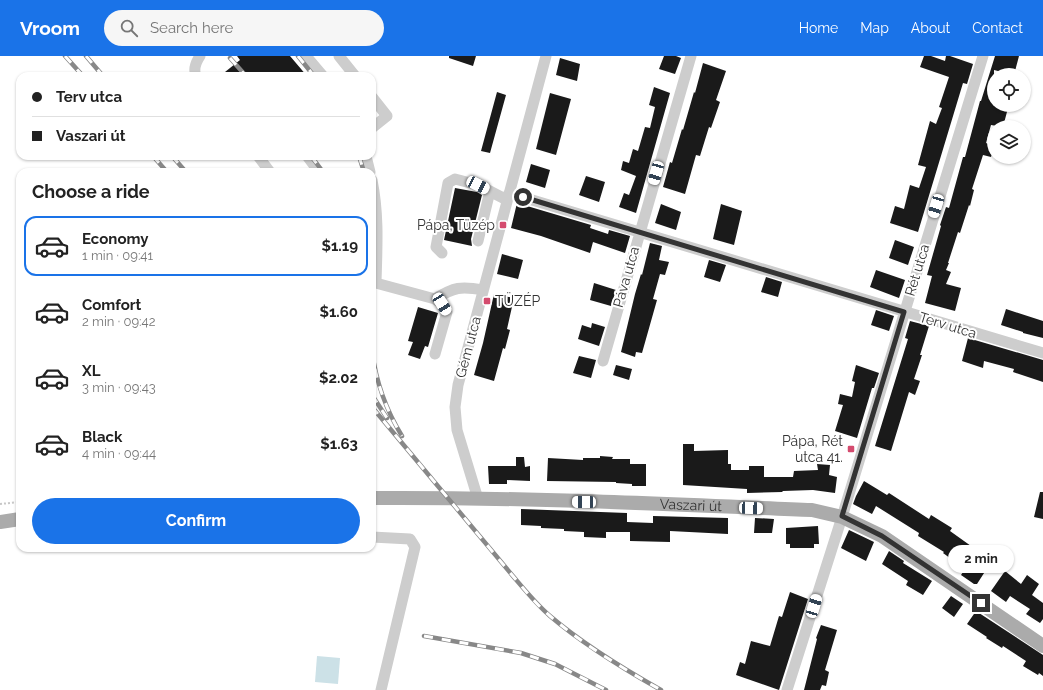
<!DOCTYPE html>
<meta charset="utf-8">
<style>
:root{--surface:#fff;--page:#f6f6f6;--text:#222;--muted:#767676;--line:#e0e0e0;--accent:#1a73e8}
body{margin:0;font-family:Raleway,sans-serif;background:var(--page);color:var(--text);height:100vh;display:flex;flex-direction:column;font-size:15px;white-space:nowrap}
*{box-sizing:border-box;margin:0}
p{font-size:13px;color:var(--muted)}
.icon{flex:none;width:22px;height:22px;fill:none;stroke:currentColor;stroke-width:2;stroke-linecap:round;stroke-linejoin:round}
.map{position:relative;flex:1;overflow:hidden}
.details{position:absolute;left:16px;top:112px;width:360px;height:384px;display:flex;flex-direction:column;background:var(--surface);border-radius:12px;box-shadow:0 1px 3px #0004}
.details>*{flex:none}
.hud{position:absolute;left:16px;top:16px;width:360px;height:88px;border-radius:12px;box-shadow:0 1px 3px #0004;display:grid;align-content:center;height:88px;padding:0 16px;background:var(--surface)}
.fabs{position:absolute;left:987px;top:12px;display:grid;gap:8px}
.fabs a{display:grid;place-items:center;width:44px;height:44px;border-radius:50%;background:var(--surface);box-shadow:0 1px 3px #0004;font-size:20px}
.end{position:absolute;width:18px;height:18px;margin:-9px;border:5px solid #333;background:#fff;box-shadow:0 0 0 2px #fff}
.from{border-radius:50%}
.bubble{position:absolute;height:28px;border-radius:14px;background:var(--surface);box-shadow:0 1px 3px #0004;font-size:13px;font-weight:700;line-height:28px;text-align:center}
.car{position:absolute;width:12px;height:24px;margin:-12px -6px;border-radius:5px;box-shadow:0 0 3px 1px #0007;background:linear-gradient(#fff 24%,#345 0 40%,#fff 0 76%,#345 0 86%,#fff 0)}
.hud b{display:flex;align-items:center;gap:14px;height:38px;font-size:15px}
.hud b+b{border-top:1px solid var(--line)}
.hud i{width:10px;height:10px;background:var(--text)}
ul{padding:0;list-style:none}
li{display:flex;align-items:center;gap:12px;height:60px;margin:0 8px 6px;padding:0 8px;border:2px solid transparent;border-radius:12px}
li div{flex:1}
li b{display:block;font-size:15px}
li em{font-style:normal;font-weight:700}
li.current{border-color:var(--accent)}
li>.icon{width:36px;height:36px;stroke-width:1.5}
h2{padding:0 16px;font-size:18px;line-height:48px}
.primary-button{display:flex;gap:8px;margin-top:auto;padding:8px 16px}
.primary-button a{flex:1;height:46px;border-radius:24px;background:var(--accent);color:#fff;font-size:16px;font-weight:700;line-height:46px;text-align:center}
header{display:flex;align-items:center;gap:24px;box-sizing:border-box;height:56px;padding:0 20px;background:var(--accent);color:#fff}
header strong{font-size:19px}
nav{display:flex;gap:22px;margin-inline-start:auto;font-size:14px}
.search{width:280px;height:36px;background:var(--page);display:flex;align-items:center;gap:10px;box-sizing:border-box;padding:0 14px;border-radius:22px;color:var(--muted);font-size:15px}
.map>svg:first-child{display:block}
.water{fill:#cce1e7}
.building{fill:#1a1a1a}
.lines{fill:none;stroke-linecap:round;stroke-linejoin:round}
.path{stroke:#c7c7c7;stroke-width:2;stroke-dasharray:2 2;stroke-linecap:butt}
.minor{stroke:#cdcdcd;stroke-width:11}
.major{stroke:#ababab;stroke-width:14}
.rail-casing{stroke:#888;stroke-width:4.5}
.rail{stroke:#fff;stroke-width:3;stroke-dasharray:9;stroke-linecap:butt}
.route{stroke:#333;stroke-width:5}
.poi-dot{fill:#d44b6e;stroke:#fff;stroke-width:1.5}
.labels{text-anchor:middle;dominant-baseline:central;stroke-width:4;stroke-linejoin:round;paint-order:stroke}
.poi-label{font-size:14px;fill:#333;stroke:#fff;text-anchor:end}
.street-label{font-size:14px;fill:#333;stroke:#fff}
</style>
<header>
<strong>Vroom</strong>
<div class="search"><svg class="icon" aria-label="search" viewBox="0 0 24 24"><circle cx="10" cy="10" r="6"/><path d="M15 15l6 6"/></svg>Search here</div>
<nav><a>Home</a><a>Map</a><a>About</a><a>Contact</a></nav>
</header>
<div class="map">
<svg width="1043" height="634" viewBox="0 0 1043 634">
<rect width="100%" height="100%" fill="#fff"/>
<path class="water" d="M317,600L340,602L338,628L315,626Z"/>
<path class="building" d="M237,0H290L307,20H220L240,4Z
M449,0H476L473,10L449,2Z
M664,0H676L681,2L675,18L659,13Z
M924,0H931L945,5L946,0H950L973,8L967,28L963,27L918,176L890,167L895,150L904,153L910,129L919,132L926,111L918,109L930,65L936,68L942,52L939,51L949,21L920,11Z
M995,0H1019L1014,19L994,14V49L1008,52L1003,71L991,69L986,87L994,90L991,101L983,99L972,133L974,134L970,150L969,149L960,177L958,176L948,207H949L946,214L951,216L946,228L961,232L955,255L925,247L932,220L927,219L941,170L940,169L946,151L949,152L963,101H965L980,45H981Z
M560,2L580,8L577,25L556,19Z
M703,7L726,15L716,44L720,46L711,72L709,71L700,100L696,99L685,138L663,131L670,106L672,107L682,73L683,74L694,36L695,37Z
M654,31L670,37L636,157L619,151L624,137L629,139L636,120L621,114L623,105L629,107L633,93L638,95L645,71L650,72L655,51L649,49Z
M497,36L506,39L490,97L481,95Z
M550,37L571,43L556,99L536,93Z
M531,108L550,114L545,132L526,126Z
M586,120L605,126L599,146L579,139Z
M455,132L477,136L482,139L471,183L472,190L444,184Z
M517,147L591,169L590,172L608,178L609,174L630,180L625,197L593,186L590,197L541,180L511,172Z
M661,148L681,156L676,174L655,167Z
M721,148L742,155L734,189L713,183Z
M895,184L914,191L908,209L889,202Z
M650,187L662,190L659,204L669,206L665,219L660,218L653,243L657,244L642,297L636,296L635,301L621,296L635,238L641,218L642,219Z
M502,198L523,204L518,223L497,218Z
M709,204L726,209L720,226L704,221Z
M876,214L905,224L899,242L870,231Z
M766,221L782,226L778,241L761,236Z
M594,227L616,234L611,250L590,244Z
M494,238L514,242L507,273L510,274L505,293L503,292L494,325L474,319L483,287Z
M418,251L438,257L428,291L425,290L420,303L408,299L413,286L408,285Z
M1006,253L1043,265V282L1023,277V276L1001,269Z
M876,254L894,260L889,275L871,269Z
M910,265L929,270L920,299H922L914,323L920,325L915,339L909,336L891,395L875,390L908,283L905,282Z
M592,267L605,271L599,290L578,283L582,269L591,272Z
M968,282L1043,304V326L1013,316L1014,313L984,305L983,312L962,305Z
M579,300L596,304L591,322L573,317Z
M616,309L632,313L629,324L613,319Z
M856,309L879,317L874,332H872L857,382L835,375L843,349L838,348L840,338L852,341L855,326L852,325Z
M683,388H694V395L728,394V408H731V414H749V410H764V421H793L794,415L818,414L817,408L830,409L829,419L837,421L835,437L813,434L783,435L782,436L747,437V433L683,429Z
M600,400L613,401L612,403H630V408H646V430H632V428L616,427V426L547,425L548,402L583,404V402H600Z
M516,401H524L525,411L530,410V425L507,424V428H489L488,410H516Z
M864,425L887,439L889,437L929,463L931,459L952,472L950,475L971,490L966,498L986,514L977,528H974L961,519L965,513L943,497L944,496L918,480L919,477L876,450L872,458L853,448L856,440Z
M1040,436H1043V463L1034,461Z
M521,453L627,457V466L653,467V460L728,462V478L670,475V486L630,485V476H606V482L584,481V476L564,475V473L541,472V470L521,469Z
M755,462L774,463L772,477H754Z
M818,470L819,488H814V492H790V488H786V472Z
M849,474L874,486L866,505L841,492Z
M889,495L904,505L903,507L932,525L923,539L906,529L908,525L882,508Z
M1005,515L1021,528L1027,519L1039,528L1032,539L1043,547V563L1040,567L1026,558L1030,553L1010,540L1006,546L991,535Z
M790,536L808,543L779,634L736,619L740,606L745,608L751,585L770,590L779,560L782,561Z
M951,540L963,548L954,561L942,552Z
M976,555L1043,599V620L1039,617L1038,619L1023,610L1026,605L1003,590L1002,592L986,582L987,581L967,568Z
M821,569L837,574L825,614L829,616L826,630L822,629L820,634H804L817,583L816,582Z"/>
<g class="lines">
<path class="path" d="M0,448L20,446"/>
<path class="minor" d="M306,0L323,20
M339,0L355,20
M196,20C193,13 196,6 200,0
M372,41L387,60L372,72
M258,100L270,116
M307,100L319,116
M366,100L370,116
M372,124C379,158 377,192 376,226
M509,137L1043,297
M478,185L490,135
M442,197L436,191L448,127L455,123L478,129L507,144
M372,226L435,243C454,231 461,230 483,234
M435,298L447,256L442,248L435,243
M603,305L691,0
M478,443L457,374L455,351L458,329L546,0
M372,481L410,483L415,491L381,634
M787,634L842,461L983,0"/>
<g class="major">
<path id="s1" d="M372,442C519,441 665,448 812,454L842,461L882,480L1043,590"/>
<path d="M0,466L20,463"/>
</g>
<defs>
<path id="rail" d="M65,0L83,20
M86,0L103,20
M298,0L314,20
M230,2L246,20
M153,100L167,116
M172,100L186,116
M311,100L323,116
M359,100L364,116
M372,295C376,326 386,354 402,380
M372,339L387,362
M372,351L512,519C524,533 536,548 550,560C584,589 622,612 661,634
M424,580L521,597L555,608L606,634"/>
</defs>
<use href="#rail" class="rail-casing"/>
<use href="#rail" class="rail"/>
</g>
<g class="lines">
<path class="route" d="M523,141L904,256L842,460L882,480L981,547"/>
</g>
<g class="poi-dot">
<rect x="499" y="165" width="8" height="8" rx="2"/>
<rect x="483" y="241" width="8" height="8" rx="2"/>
<rect x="847" y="389" width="8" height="8" rx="2"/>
</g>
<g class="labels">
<g class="poi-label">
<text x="495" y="169">Pápa, Tüzép</text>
<text x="495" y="245" text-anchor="start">TÜZÉP</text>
<text x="843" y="385">Pápa, Rét<tspan x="843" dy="16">utca 41.</tspan></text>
</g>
<g class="street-label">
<text transform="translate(917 214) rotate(-73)">Rét utca</text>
<text transform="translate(626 221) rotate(-74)">Páva utca</text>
<text transform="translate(948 269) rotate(17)">Terv utca</text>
<text transform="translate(468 291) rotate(-75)">Gém utca</text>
<text stroke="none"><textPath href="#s1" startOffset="319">Vaszari út</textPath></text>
</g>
</g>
</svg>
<div class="fabs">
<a><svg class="icon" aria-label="locate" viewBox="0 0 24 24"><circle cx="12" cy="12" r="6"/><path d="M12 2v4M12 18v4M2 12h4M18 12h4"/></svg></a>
<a><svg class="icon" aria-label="layers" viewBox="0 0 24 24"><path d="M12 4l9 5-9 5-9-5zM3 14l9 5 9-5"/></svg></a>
</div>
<i class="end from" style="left:523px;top:141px"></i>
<i class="end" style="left:981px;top:547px"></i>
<div class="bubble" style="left:948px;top:489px;width:66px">2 min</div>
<i class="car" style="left:656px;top:117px;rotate:196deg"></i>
<i class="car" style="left:478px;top:129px;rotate:116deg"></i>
<i class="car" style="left:936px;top:150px;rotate:197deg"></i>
<i class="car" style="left:442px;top:248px;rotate:148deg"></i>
<i class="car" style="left:584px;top:446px;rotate:271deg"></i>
<i class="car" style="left:751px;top:452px;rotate:92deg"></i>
<i class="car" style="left:814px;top:550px;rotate:17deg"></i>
<div class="hud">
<b><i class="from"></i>Terv utca</b>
<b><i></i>Vaszari út</b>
</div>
<section class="details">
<h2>Choose a ride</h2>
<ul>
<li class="current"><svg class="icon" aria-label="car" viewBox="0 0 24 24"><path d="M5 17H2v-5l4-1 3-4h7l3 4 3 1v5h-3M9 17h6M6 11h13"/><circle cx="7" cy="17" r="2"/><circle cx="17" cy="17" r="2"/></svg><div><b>Economy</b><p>1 min · 09:41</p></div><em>$1.19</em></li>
<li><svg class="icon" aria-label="car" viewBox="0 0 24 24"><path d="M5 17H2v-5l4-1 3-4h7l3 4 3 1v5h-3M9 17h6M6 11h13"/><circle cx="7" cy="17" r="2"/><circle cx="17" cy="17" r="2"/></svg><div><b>Comfort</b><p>2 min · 09:42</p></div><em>$1.60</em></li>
<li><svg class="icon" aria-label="car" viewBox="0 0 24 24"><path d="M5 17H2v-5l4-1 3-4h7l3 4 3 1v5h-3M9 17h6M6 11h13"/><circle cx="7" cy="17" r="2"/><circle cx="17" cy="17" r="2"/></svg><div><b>XL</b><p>3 min · 09:43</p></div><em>$2.02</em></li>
<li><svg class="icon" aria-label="car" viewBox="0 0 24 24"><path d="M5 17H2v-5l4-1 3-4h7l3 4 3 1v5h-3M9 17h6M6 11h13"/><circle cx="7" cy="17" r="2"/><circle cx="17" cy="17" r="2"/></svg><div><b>Black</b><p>4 min · 09:44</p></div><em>$1.63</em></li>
</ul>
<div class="primary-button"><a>Confirm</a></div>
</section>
</div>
